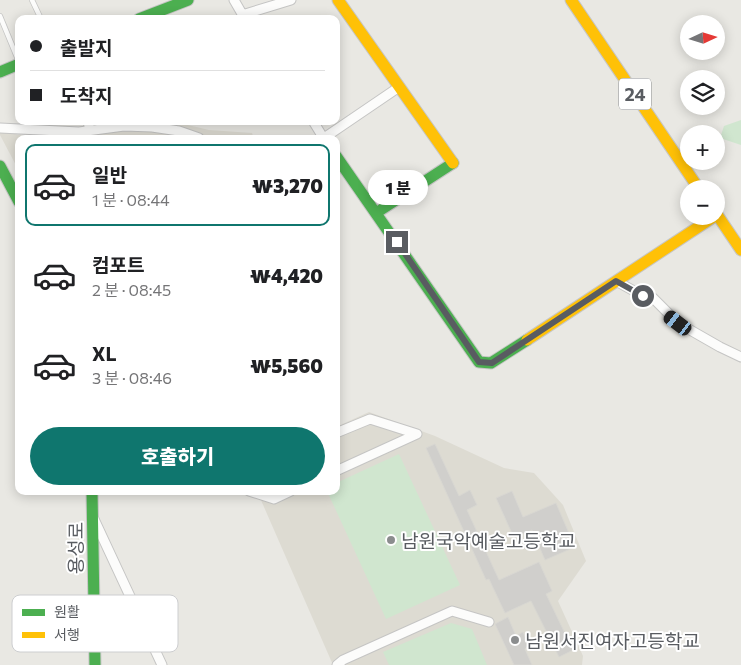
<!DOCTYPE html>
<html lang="ko">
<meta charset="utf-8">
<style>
:root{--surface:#fff;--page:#f2f2f2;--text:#202124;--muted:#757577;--line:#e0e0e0;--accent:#0f766e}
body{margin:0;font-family:Commissioner,"Noto Sans KR",sans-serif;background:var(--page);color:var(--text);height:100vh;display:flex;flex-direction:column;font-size:19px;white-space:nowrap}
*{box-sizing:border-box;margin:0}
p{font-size:16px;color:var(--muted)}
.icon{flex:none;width:28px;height:28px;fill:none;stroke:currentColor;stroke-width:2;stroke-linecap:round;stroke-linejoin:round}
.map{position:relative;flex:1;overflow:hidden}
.panel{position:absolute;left:15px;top:135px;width:325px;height:360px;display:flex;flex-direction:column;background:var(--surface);border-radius:10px;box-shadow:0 2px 12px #0003}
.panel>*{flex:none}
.top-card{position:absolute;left:15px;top:15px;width:325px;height:110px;border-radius:10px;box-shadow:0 2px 12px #0003;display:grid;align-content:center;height:110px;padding:0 15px;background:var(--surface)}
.needle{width:32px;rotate:86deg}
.tools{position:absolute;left:680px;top:15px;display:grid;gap:10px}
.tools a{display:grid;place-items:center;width:45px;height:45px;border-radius:50%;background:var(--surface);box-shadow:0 2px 12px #0003;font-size:25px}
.end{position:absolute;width:22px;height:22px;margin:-11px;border:6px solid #595c61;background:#fff;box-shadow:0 0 0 2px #fff}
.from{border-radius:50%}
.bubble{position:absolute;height:35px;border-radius:18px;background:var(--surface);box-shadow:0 2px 12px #0003;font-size:16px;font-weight:800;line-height:35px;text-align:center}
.car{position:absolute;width:15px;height:30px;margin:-15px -8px;border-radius:6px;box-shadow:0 0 4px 1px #0007;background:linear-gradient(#222 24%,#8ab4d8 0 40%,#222 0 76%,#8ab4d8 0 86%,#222 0)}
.top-card b{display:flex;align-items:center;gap:18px;height:48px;font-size:19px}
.top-card b+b{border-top:1px solid var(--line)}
.top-card i{width:12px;height:12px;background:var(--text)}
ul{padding:9px 0 0;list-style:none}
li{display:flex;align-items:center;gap:15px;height:82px;margin:0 10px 8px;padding:0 5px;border:2px solid transparent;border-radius:10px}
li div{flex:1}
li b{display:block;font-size:19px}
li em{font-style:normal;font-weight:800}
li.on{border-color:var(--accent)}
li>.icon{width:45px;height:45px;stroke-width:1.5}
.action{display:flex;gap:10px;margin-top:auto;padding:10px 15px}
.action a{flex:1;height:58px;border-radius:30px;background:var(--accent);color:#fff;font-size:20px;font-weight:800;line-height:58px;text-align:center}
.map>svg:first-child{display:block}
.education{fill:#dddbd2}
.green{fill:#d0e6cf}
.building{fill:#d0cfcc;stroke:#d8d7d2}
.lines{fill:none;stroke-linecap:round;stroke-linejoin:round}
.lane-casing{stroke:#c5c5c4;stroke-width:6}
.street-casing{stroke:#c5c5c4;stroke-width:11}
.fast-casing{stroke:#c6c6c5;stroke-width:13}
.slow-casing{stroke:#c6c6c5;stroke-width:13}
.lane{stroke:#fcfcfb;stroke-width:4.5}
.street{stroke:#fcfcfb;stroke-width:9}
.fast{stroke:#4caf50;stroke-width:11}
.slow{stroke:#ffc107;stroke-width:11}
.route{stroke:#595c61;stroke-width:6}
.poi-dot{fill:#8b8d8e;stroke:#fff;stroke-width:2}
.labels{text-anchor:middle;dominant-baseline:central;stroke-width:4;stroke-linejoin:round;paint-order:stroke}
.shield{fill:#fff;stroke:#8b8d90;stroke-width:1}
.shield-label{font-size:18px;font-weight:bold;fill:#595c61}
.poi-label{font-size:19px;fill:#595c61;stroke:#fff;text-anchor:start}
.street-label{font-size:19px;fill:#595c61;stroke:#fff}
.key{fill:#fff;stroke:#cdced0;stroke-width:1}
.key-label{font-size:14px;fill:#595c61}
</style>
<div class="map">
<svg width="741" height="665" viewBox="0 0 741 665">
<rect width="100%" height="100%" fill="#e9e8e3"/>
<path class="education" d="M145,121H171L209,130L252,133L254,139H77Z
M0,131L38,139H19V171L0,135Z
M369,412L435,436L504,468L534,473L563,505L586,561L558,601L583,656L582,665H333L257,491H336V427Z"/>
<path class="green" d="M741,120V145L720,138L724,126Z
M399,454L460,585L386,619L327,491H336V483Z
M451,623L472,629L487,665H389L383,652Z"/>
<path class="building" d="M435,444L459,496L470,490L477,505L467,510L499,580L539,562L552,591L546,594L573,650L559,657L531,601L505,613L489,579L486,580L426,448Z
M512,491L523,517L556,503L575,547L545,560L532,530L514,538L496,498Z
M508,617L516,636L523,632L529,645L525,649L532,665H514L495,624Z"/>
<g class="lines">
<defs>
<path id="lane" d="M32,0L41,19
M0,16L19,62"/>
<path id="street" d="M234,0L245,19
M242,15L291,0
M88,121L90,131
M313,121L324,139
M0,128L79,132L124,126L152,127L179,131L199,138
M324,138L399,87
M616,281L643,296L653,298L678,323L720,347L741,357
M336,433L370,419L417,434L336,471
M249,491L274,499L291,491
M94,519L162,665
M337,665L343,660L452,611L489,622"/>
<path id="fast" d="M139,19L188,0
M0,72L19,64
M336,156L479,362L491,363L527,340
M0,166L19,202
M376,213L453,163
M92,491L95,665"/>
<path id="slow" d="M338,0L453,163
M571,0L699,189
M716,213L741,250
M527,340L715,216"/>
</defs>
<use href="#lane" class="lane-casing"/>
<use href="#street" class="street-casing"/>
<use href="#fast" class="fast-casing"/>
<use href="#slow" class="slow-casing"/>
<use href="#lane" class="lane"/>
<use href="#street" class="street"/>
<use href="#fast" class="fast"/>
<use href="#slow" class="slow"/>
</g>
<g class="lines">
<path class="route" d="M397,242L479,362L492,363L616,281L643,296"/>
</g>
<g class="poi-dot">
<circle cx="391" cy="540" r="5"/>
<circle cx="515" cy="640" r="5"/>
</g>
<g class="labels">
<rect class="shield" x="619" y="78.5" width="32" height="31" rx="4"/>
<g class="shield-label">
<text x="635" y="94">24</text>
</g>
<g class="poi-label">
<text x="401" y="540">남원국악예술고등학교</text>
<text x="525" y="640">남원서진여자고등학교</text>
</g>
<g class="street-label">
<text transform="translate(75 548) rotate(-90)">용성로</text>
</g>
</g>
<rect x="12" y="595" width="166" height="57" rx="8" class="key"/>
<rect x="22" y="609" width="23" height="7" fill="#4caf50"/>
<rect x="22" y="632" width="23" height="6" fill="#ffc107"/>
<g class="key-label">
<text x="54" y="617">원활</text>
<text x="54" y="640">서행</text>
</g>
</svg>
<div class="tools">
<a><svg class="needle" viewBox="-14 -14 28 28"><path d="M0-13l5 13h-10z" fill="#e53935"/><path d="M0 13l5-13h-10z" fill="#757577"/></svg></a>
<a><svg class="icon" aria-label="layers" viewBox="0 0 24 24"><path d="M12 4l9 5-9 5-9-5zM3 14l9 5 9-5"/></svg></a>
<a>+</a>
<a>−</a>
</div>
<i class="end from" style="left:643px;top:296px"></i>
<i class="end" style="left:397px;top:242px"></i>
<div class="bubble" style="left:368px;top:170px;width:60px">1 분</div>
<i class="car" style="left:678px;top:323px;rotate:307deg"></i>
<div class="top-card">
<b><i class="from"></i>출발지</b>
<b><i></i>도착지</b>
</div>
<section class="panel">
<ul>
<li class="on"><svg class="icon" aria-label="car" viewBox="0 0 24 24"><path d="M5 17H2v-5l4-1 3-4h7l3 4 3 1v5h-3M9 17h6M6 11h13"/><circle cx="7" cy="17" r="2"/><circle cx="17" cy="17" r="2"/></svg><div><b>일반</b><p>1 분 · 08:44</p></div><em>₩3,270</em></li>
<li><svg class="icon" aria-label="car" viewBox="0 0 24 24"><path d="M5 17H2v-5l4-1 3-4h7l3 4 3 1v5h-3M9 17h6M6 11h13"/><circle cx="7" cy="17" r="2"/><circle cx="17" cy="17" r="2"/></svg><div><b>컴포트</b><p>2 분 · 08:45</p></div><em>₩4,420</em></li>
<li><svg class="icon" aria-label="car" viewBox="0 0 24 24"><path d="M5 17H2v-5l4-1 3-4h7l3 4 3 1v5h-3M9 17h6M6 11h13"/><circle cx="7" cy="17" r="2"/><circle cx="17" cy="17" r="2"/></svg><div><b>XL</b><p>3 분 · 08:46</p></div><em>₩5,560</em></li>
</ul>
<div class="action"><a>호출하기</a></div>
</section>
</div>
